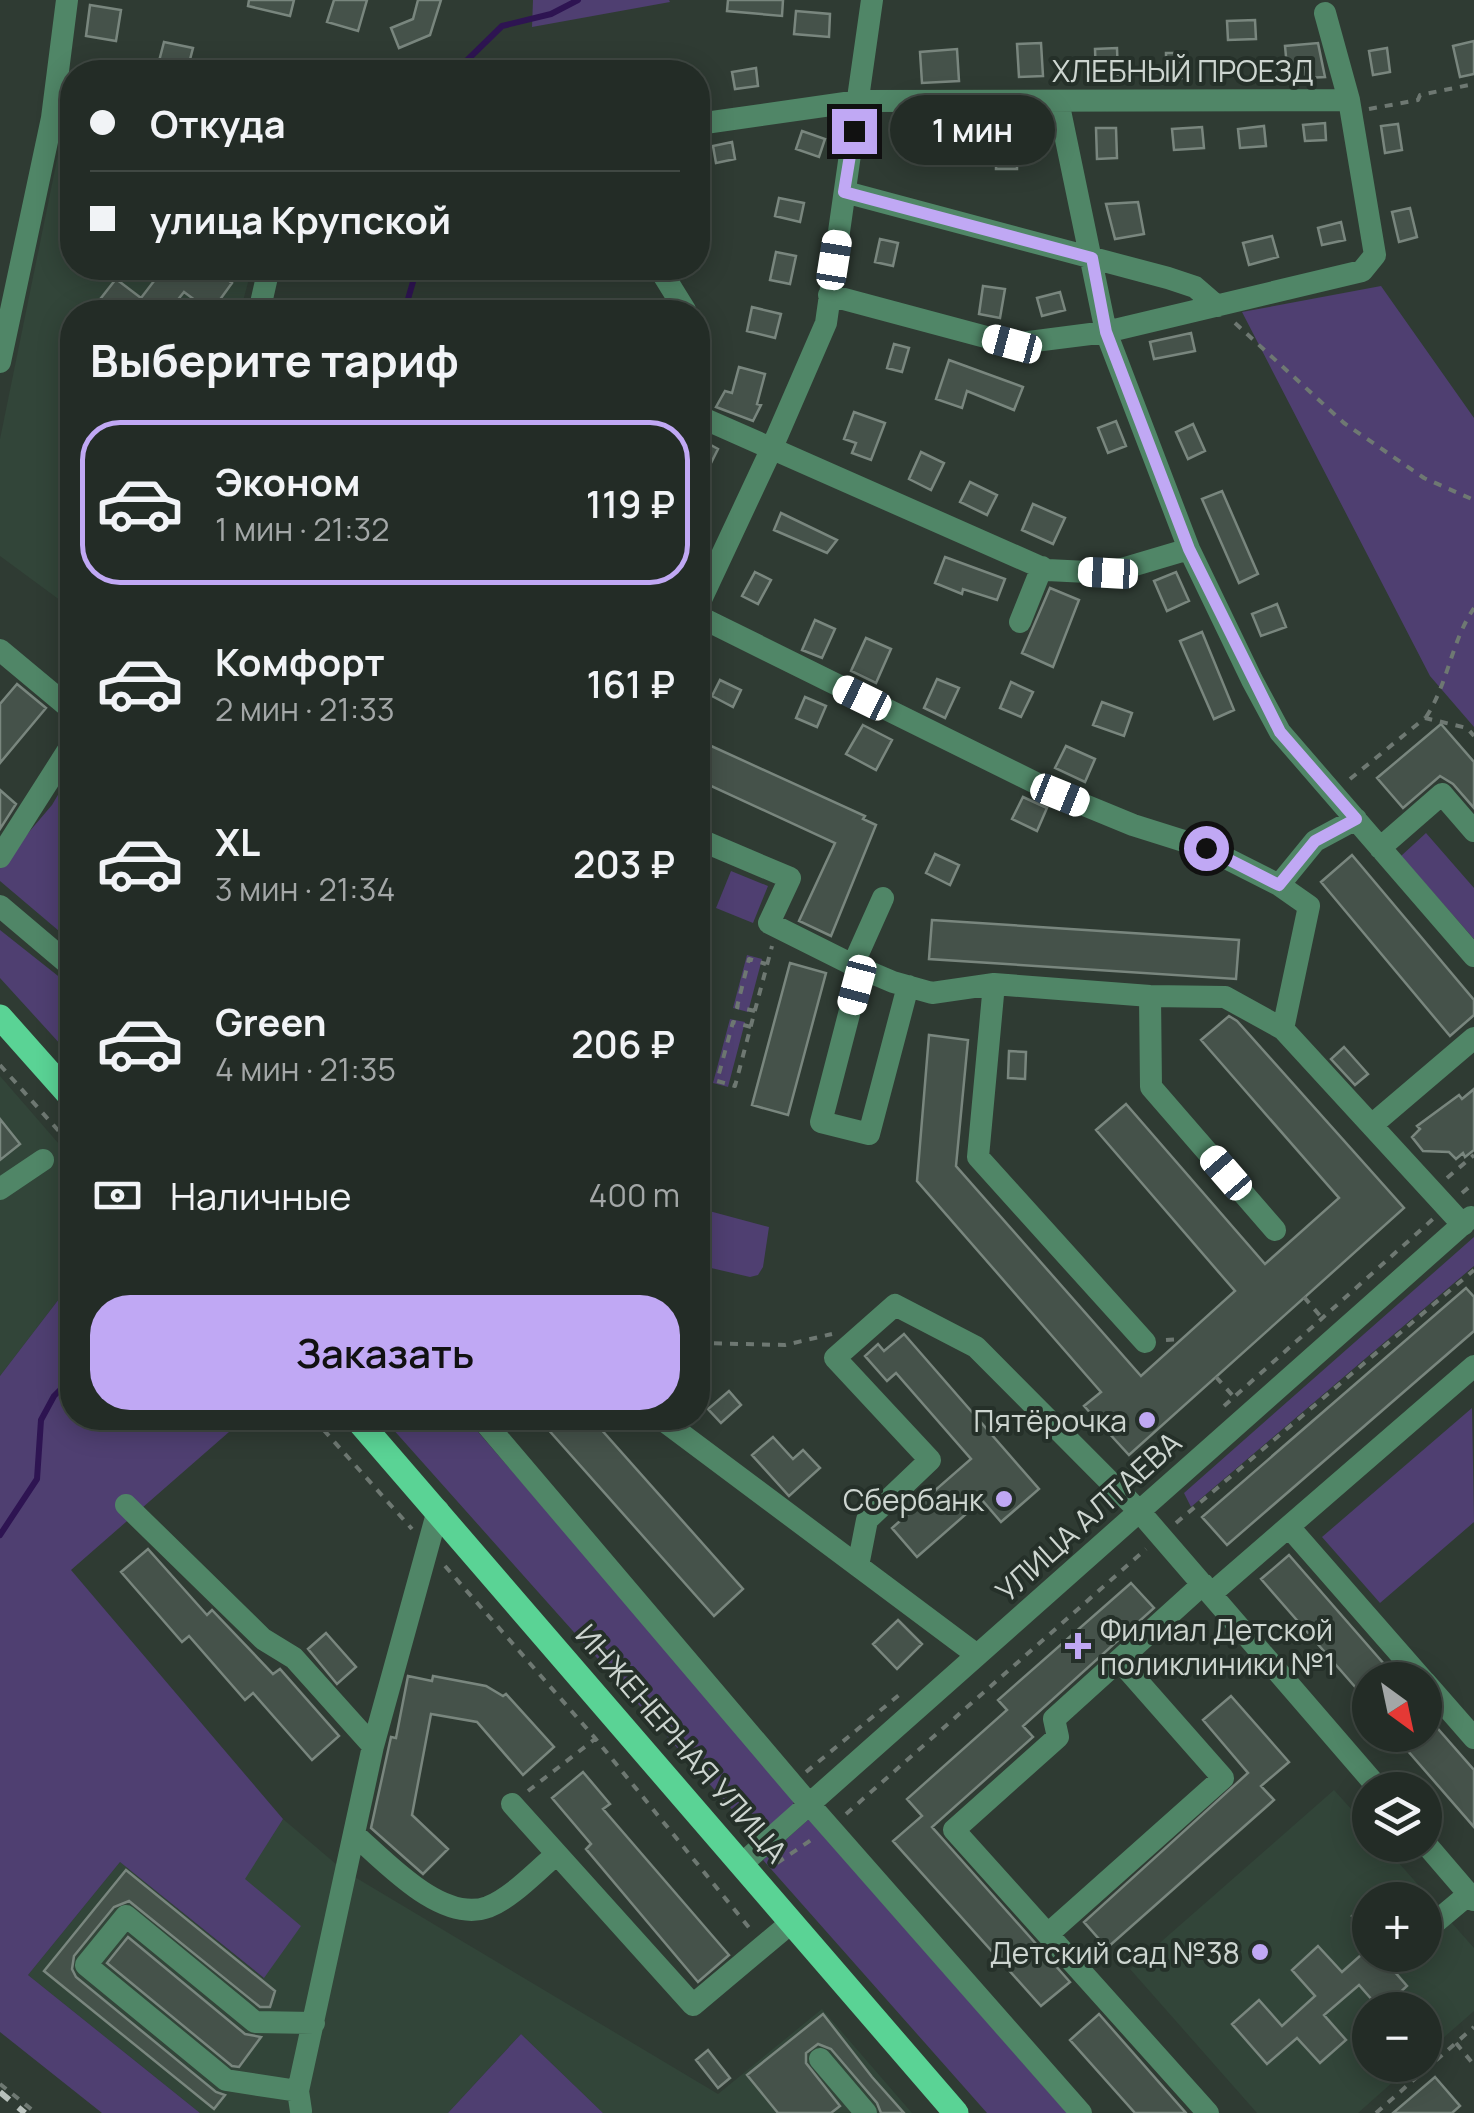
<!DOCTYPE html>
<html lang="ru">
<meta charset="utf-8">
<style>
:root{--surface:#232c26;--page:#2f3832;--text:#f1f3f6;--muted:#a3a7a7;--line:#404843;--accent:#c0a8f4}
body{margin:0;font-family:Manrope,sans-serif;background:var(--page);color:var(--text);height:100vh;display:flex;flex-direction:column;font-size:38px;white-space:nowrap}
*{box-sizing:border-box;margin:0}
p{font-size:32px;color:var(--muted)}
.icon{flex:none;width:55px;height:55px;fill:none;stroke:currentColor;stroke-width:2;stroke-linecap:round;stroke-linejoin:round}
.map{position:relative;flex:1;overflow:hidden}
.panel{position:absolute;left:60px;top:300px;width:650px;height:1130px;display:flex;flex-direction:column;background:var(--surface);border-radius:40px;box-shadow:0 5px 25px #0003,0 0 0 2px var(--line)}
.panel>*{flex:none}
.top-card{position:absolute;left:60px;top:60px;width:650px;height:220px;border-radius:40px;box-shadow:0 5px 25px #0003,0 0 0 2px var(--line);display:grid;align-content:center;height:220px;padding:0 30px;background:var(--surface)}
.needle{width:65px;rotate:147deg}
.tools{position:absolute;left:1352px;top:1662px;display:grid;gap:20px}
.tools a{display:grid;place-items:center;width:90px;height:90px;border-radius:50%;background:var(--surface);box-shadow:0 5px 25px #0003,0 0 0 2px var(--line);font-size:50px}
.end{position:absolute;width:45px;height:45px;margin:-22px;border:12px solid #c0a8f4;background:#111;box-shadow:0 0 0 5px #111}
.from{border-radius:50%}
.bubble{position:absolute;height:70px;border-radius:35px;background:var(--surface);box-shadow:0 5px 25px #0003,0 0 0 2px var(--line);font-size:32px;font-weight:600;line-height:70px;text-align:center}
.car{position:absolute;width:30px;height:60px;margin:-30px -15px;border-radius:12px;box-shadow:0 0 8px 2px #0007;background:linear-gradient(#fff 24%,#345 0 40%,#fff 0 76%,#345 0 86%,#fff 0)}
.top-card b{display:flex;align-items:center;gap:35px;height:95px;font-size:38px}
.top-card b+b{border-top:2px solid var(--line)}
.top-card i{width:25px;height:25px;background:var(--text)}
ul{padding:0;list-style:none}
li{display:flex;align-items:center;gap:30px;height:165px;margin:0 20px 15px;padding:0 10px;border:5px solid transparent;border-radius:40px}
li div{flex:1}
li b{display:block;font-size:38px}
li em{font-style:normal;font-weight:600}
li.on{border-color:var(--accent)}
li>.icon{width:90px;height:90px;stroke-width:1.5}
h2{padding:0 30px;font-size:45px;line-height:120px}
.pay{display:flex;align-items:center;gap:25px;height:110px;padding:0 30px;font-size:38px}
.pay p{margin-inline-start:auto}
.cta{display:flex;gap:20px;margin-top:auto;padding:20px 30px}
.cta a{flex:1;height:115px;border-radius:40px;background:var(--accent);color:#111;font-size:40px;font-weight:600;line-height:115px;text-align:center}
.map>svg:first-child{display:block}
.built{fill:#324539;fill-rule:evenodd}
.green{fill:#4f3f71}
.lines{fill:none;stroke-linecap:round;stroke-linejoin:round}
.stream{stroke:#2e1452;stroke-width:6}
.building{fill:#45524a;stroke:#79867e;stroke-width:2.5}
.path{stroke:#6e7872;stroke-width:4;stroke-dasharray:8 8;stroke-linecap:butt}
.minor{stroke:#508667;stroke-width:22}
.major{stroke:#5ad395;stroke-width:25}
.rail{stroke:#b7c0bb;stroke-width:6;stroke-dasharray:12 12;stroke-linecap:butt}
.route{stroke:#c0a8f4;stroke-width:12}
.poi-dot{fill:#c0a8f4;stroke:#253029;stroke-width:4}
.labels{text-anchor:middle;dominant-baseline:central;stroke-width:8;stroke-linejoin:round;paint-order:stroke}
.street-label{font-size:30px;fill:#cdd5d0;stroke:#253029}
.poi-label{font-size:30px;fill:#cdd5d0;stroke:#253029;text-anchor:end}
</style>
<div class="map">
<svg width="1474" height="2113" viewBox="0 0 1474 2113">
<rect width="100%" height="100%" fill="#2f3b33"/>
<path class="built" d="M59,150L72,153V268H252L240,312H72V609L0,556V439Z
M0,1076L72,1159V1282L0,1376Z
M1334,1790L1370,1830V1845H1383L1474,1948V2011L1425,2054V2010H1370V2065H1412L1358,2113H1257L1130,1969ZM1370,1900H1425V1955H1370Z
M283,1819L343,1870L718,2094L822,2009L912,2113H603L521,2034L448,2113H200L28,1975L120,1862L263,1978L244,1879Z"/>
<path class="green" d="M533,0H669L670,2L532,27Z
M1381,286L1474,418V727L1430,676L1242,312Z
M72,771V942L0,881V866L52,805Z
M1426,833L1474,888V939L1401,856Z
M731,871L768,886L753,923L716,908Z
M0,930L72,987V1057L0,978Z
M747,955L762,959L748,1012L733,1008Z
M730,1019L745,1022L728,1087L713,1083Z
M698,1208L769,1227L763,1267L758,1275L750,1277L698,1265Z
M1474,1237V1266L1191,1507L1184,1493Z
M72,1282V1418H245L71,1570L283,1819L245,1879L301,1926L264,1978L120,1862L28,1975L200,2113H102L0,2032V1376Z
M1472,1408L1474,1522L1380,1603L1322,1537Z
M383,1418H466L793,1795L794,1816L766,1838L754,1834Z
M809,1819L1067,2113H987L763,1860Z
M521,2034L603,2113H448Z"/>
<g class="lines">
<path class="stream" d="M455,72L502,26L551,14L578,0
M416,312L408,299L417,268
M0,1535L37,1479L41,1420L54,1396L69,1381H72"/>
</g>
<path class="building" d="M249,0H294L290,16L248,6Z
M334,0H367L358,31L327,22Z
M418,0H441L430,35L399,48L391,28L413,19Z
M728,0H783L782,16L727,11Z
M90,5L121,10L116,41L86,36Z
M796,11L830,14L829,37L794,34Z
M1255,20L1256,39L1228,40L1227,21Z
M1474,41V74L1460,77L1453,46Z
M164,42L193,48L187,71L158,65Z
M1041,43L1043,76L1019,77L1017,44Z
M1318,43L1325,77L1306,78L1305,65L1287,67L1285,46Z
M1117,48L1118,76L1096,77L1095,49Z
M1387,48L1390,72L1373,75L1369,51Z
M957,49L959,81L922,83L920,52Z
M1166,53H1185L1184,78H1166Z
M756,68L758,86L735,89L732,72Z
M997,121H1017V169H996Z
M1325,123L1326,140L1305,141L1303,125Z
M1398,124L1402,150L1385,153L1381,126Z
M1264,126L1266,146L1240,148L1238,129Z
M1202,127L1204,148L1174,150L1172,129Z
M1096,128H1116L1117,158L1097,159Z
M802,131L825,139L819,157L796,149Z
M732,142L735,159L716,163L713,146Z
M779,198L804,203L800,222L775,216Z
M1138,202L1144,234L1115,239L1106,204Z
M1410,208L1417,237L1399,242L1392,212Z
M1341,222L1345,240L1322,245L1318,228Z
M1272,236L1278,257L1249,265L1243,243Z
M880,239L898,243L893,266L875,262Z
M776,252L796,256L790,284L770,280Z
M164,268H212L232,283L211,312L184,292L168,312H146L139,307L134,312H90L116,279L141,298Z
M983,286L1005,289L1000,318L979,314Z
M1060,292L1065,310L1042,316L1037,298Z
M752,307L781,314L775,338L747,331Z
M1191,333L1195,351L1154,359L1150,342Z
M894,344L909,348L902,372L887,368Z
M949,360L1023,387L1014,410L967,391L962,408L936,399Z
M739,367L765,374L757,404L761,405L753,421L716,407L725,391L732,393Z
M854,412L885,423L871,460L852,453L856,443L844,439Z
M1116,421L1126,446L1108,453L1098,428Z
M1193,424L1205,451L1188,459L1176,432Z
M698,438L718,449L710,465L698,459Z
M921,452L944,463L931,490L909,479Z
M970,482L997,495L987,515L960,502Z
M1222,491L1258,574L1239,583L1202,499Z
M1033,504L1065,518L1053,544L1022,530Z
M781,513L837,540L827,553L774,530Z
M945,557L1005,579L997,600L963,589L962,594L935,583Z
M755,572L771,580L758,604L742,596Z
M1176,572L1189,601L1167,611L1154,581Z
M1050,588L1079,600L1053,667L1022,653Z
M1277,604L1286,627L1261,636L1252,614Z
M815,620L835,629L822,658L802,650Z
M1202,632L1234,710L1214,719L1180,641Z
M866,638L891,649L876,683L851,671Z
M937,679L959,688L945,718L924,708Z
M720,680L741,690L733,707L712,696Z
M1011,682L1033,692L1021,717L1000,708Z
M17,684L46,708L0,763V704Z
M805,697L826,706L817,727L796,718Z
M1102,702L1132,713L1124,736L1093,725Z
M1441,724L1474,762V808L1453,784L1440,776L1403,808L1377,778Z
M863,725L892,740L876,770L846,754Z
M698,740L865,816L863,819L876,825L831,936L799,921L835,843L698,780Z
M1066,746L1095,759L1085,782L1055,768Z
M0,790L16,804L0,829Z
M1023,797L1047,808L1037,831L1012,819Z
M935,854L959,865L950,885L926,873Z
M1352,855L1474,1000V1015L1450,1036L1321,882Z
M932,920L1239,940L1236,979L929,959Z
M790,963L826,973L788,1115L752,1105Z
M1229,1016L1237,1021L1404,1208L1129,1455L1084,1406L1101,1392L917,1181L929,1035L968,1040L956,1166L1141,1376L1235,1291L1096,1130L1126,1104L1265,1264L1339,1198L1201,1040Z
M1344,1047L1368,1074L1355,1085L1331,1059Z
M1009,1051L1026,1052L1025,1079L1008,1078Z
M1474,1089V1150L1465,1157L1463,1153L1456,1159L1449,1152L1423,1151L1412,1137L1420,1129L1417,1126L1459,1095L1462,1099Z
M0,1119L20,1144L0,1160Z
M1466,1288L1474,1297V1331L1227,1545L1202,1517Z
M904,1334L1039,1489L1001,1522L982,1500L917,1557L892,1528L971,1459L896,1373L887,1381L865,1356L878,1344L884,1351Z
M729,1391L741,1405L721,1423L708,1409Z
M538,1418H591L743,1589L714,1616Z
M773,1437L793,1459L803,1450L820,1468L789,1496L752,1455Z
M148,1549L207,1615L212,1610L273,1674L280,1669L339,1736L312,1760L253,1693L245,1700L189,1636L182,1642L121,1572Z
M1289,1555L1398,1680H1370V1704L1261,1579Z
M1131,1583L1154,1608L1023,1726L1033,1737L932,1827L1070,1982L1041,2006L893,1841L922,1816L907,1799L1007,1710L998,1700Z
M898,1620L922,1644L897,1669L873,1644Z
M326,1633L356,1667L337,1684L308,1649Z
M408,1676L432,1681L433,1676L486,1686L503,1696L506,1694L554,1747L523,1775L477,1722L431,1714L412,1815L448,1849L423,1874L371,1828L391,1737L396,1738Z
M1231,1696L1289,1762L1261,1786L1274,1800L1107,1948L1084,1922L1248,1773L1203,1720Z
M1425,1714L1474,1770V1827L1394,1735H1425Z
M583,1772L610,1804L603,1809L729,1955L698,1982L586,1849L591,1844L552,1798Z
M126,1870L275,1991L270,2007H260L129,1901L114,1907L74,1956L72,1969L76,1977L216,2092L225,2095L214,2109L44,1971Z
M1370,1900V1936L1352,1916Z
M128,1937L245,2034L261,2037L239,2067L232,2066L107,1963Z
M1318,1946L1342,1972L1361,1955H1380L1407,1986L1381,2010L1359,1985L1324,2015L1346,2040L1320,2063L1297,2038L1267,2064L1232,2024L1259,2000L1282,2026L1315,1996L1292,1970Z
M823,2014L872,2077L904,2113H881L877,2103L831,2049L818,2044L806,2053V2063L840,2106L831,2113H778L747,2075Z
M1099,2014L1186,2113H1135L1070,2040Z
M708,2050L730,2078L718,2088L696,2060Z
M1435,2077L1460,2106L1452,2113H1393Z"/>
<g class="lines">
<path class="path" d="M1369,109L1418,100L1420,95L1474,84
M1235,323L1344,423L1424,478L1474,500
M1426,717C1448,684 1451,642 1474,608
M1350,779L1425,718L1467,728L1474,736
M755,1011L737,1007L749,959L766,964
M751,1027L733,1022L717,1081L735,1086L772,946
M0,1065L72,1146
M1447,1178L1474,1155
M1462,1193L1474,1183
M1304,1297L1322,1318
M1166,1340L1181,1339
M698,1343L785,1345L832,1334
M1216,1377L1234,1397
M1224,1406L1433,1219
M313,1418L412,1529
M1176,1523L1474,1270
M445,1566L595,1738L751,1930
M806,1772L899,1695
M528,1791L595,1739
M846,1814L1146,1549
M777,1863L814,1838
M1456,2043L1474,2065
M0,2084L36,2113
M1376,2113L1474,2027"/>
<path class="minor" d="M1058,101L1106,332L1189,549L1252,680L1280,732L1474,956
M698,124L859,101L1349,100
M845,192L1168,278L1195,287L1217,306
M659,268L685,310
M829,295L1012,344L1106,332L1362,271L1375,255L1349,100L1325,13
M259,312L269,268
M0,362L52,118L67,0
M698,416L1047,570L1108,573L1189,549
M698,606L771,450L826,323L872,0
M698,616L1060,795L1133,825L1206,848L1279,885
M1020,622L1042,567
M0,650L72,710
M698,839L790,878L769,923L853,965L883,898
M1380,848L1442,794L1474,831
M0,857L72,744
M0,906L72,967
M853,965L893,982L932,993L994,984
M861,968L821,1122L869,1134L908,986
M1150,996L1151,1087L1275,1230
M1283,1029L1309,906L1279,885L1315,841L1356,819
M1373,1124L1474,1038
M0,1189L43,1160
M1145,1342L978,1157L994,984L1150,996L1225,997L1283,1029L1463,1225
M481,1418L810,1805L1081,2113
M660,1418L977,1655
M126,1505L263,1639L294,1658L373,1746
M1289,1527L1423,1680
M858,1566L867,1520L930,1460L835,1358L895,1305L976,1347L1139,1511L1380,1790
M1203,1584L1054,1719L1058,1737L954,1830L1208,2113
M1212,1593L1474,1366
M1425,1682L1474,1738
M512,1804L693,2005L792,1922
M355,1835C386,1862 442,1924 488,1907C513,1897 536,1871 557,1854
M1425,1843L1474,1900
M743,1863L1471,1217
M1432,1925L1469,1894
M1048,1934L1223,1778L1119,1660
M820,2059L866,2113
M298,2091L226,2080L86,1965L126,1916L255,2022L314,2023
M301,2111L298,2091L373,1746L438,1510"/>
<path class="major" d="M0,1017L72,1098
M356,1418L956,2113"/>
<path class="rail" d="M0,2092L25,2113"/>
</g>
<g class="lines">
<path class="route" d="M854,131L844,192L1092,258L1106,332L1189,549L1280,732L1356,819L1315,841L1279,885L1206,848"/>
</g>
<g class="poi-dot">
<circle cx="1147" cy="1420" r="10"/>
<circle cx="1004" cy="1499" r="10"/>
<path d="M1073 1631h10v10h10v10h-10v10h-10v-10h-10v-10h10z"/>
<circle cx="1260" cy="1952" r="10"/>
</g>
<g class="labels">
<g class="street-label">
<text x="1183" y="70">ХЛЕБНЫЙ ПРОЕЗД</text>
<text transform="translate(1088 1516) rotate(-42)">УЛИЦА АЛТАЕВА</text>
<text transform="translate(682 1743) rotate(49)">ИНЖЕНЕРНАЯ УЛИЦА</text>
</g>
<g class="poi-label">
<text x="1127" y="1420">Пятёрочка</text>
<text x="984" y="1499">Сбербанк</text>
<text x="1100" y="1629" text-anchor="start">Филиал Детской<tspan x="1100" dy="34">поликлиники №1</tspan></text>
<text x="1240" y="1952">Детский сад №38</text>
</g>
</g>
</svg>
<div class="tools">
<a><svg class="needle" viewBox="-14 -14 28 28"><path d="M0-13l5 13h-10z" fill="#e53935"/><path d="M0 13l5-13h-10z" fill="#a3a7a7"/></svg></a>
<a><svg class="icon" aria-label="layers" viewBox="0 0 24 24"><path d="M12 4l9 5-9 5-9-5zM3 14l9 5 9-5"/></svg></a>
<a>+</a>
<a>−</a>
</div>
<i class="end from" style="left:1206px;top:848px"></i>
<i class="end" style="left:854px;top:131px"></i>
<div class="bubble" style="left:890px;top:95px;width:165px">1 мин</div>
<i class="car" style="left:834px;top:260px;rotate:9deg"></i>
<i class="car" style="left:1012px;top:344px;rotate:285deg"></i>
<i class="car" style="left:1108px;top:573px;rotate:273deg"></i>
<i class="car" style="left:862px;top:698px;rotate:296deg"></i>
<i class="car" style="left:1060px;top:795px;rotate:112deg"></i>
<i class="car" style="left:857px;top:985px;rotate:195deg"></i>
<i class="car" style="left:1226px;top:1173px;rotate:319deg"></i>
<div class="top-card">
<b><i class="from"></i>Откуда</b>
<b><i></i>улица Крупской</b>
</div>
<section class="panel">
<h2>Выберите тариф</h2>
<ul>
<li class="on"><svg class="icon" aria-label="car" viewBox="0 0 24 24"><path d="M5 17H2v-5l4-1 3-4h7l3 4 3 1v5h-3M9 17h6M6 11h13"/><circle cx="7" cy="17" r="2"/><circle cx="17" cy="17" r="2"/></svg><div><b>Эконом</b><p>1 мин · 21:32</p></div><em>119 ₽</em></li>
<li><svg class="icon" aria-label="car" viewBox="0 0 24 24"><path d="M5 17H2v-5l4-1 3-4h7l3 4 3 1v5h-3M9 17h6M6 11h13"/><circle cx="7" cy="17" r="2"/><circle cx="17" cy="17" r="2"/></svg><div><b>Комфорт</b><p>2 мин · 21:33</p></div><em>161 ₽</em></li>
<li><svg class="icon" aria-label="car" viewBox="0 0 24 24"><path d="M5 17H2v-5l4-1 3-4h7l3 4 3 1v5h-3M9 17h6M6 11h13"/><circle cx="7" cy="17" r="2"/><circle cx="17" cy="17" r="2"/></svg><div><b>XL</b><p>3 мин · 21:34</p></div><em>203 ₽</em></li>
<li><svg class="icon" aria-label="car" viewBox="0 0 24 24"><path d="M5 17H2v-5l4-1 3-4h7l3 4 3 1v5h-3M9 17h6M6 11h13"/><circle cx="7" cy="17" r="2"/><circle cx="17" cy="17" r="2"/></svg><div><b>Green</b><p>4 мин · 21:35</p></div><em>206 ₽</em></li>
</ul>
<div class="pay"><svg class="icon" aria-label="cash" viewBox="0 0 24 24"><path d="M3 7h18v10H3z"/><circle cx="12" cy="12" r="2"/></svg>Наличные<p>400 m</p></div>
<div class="cta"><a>Заказать</a></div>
</section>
</div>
